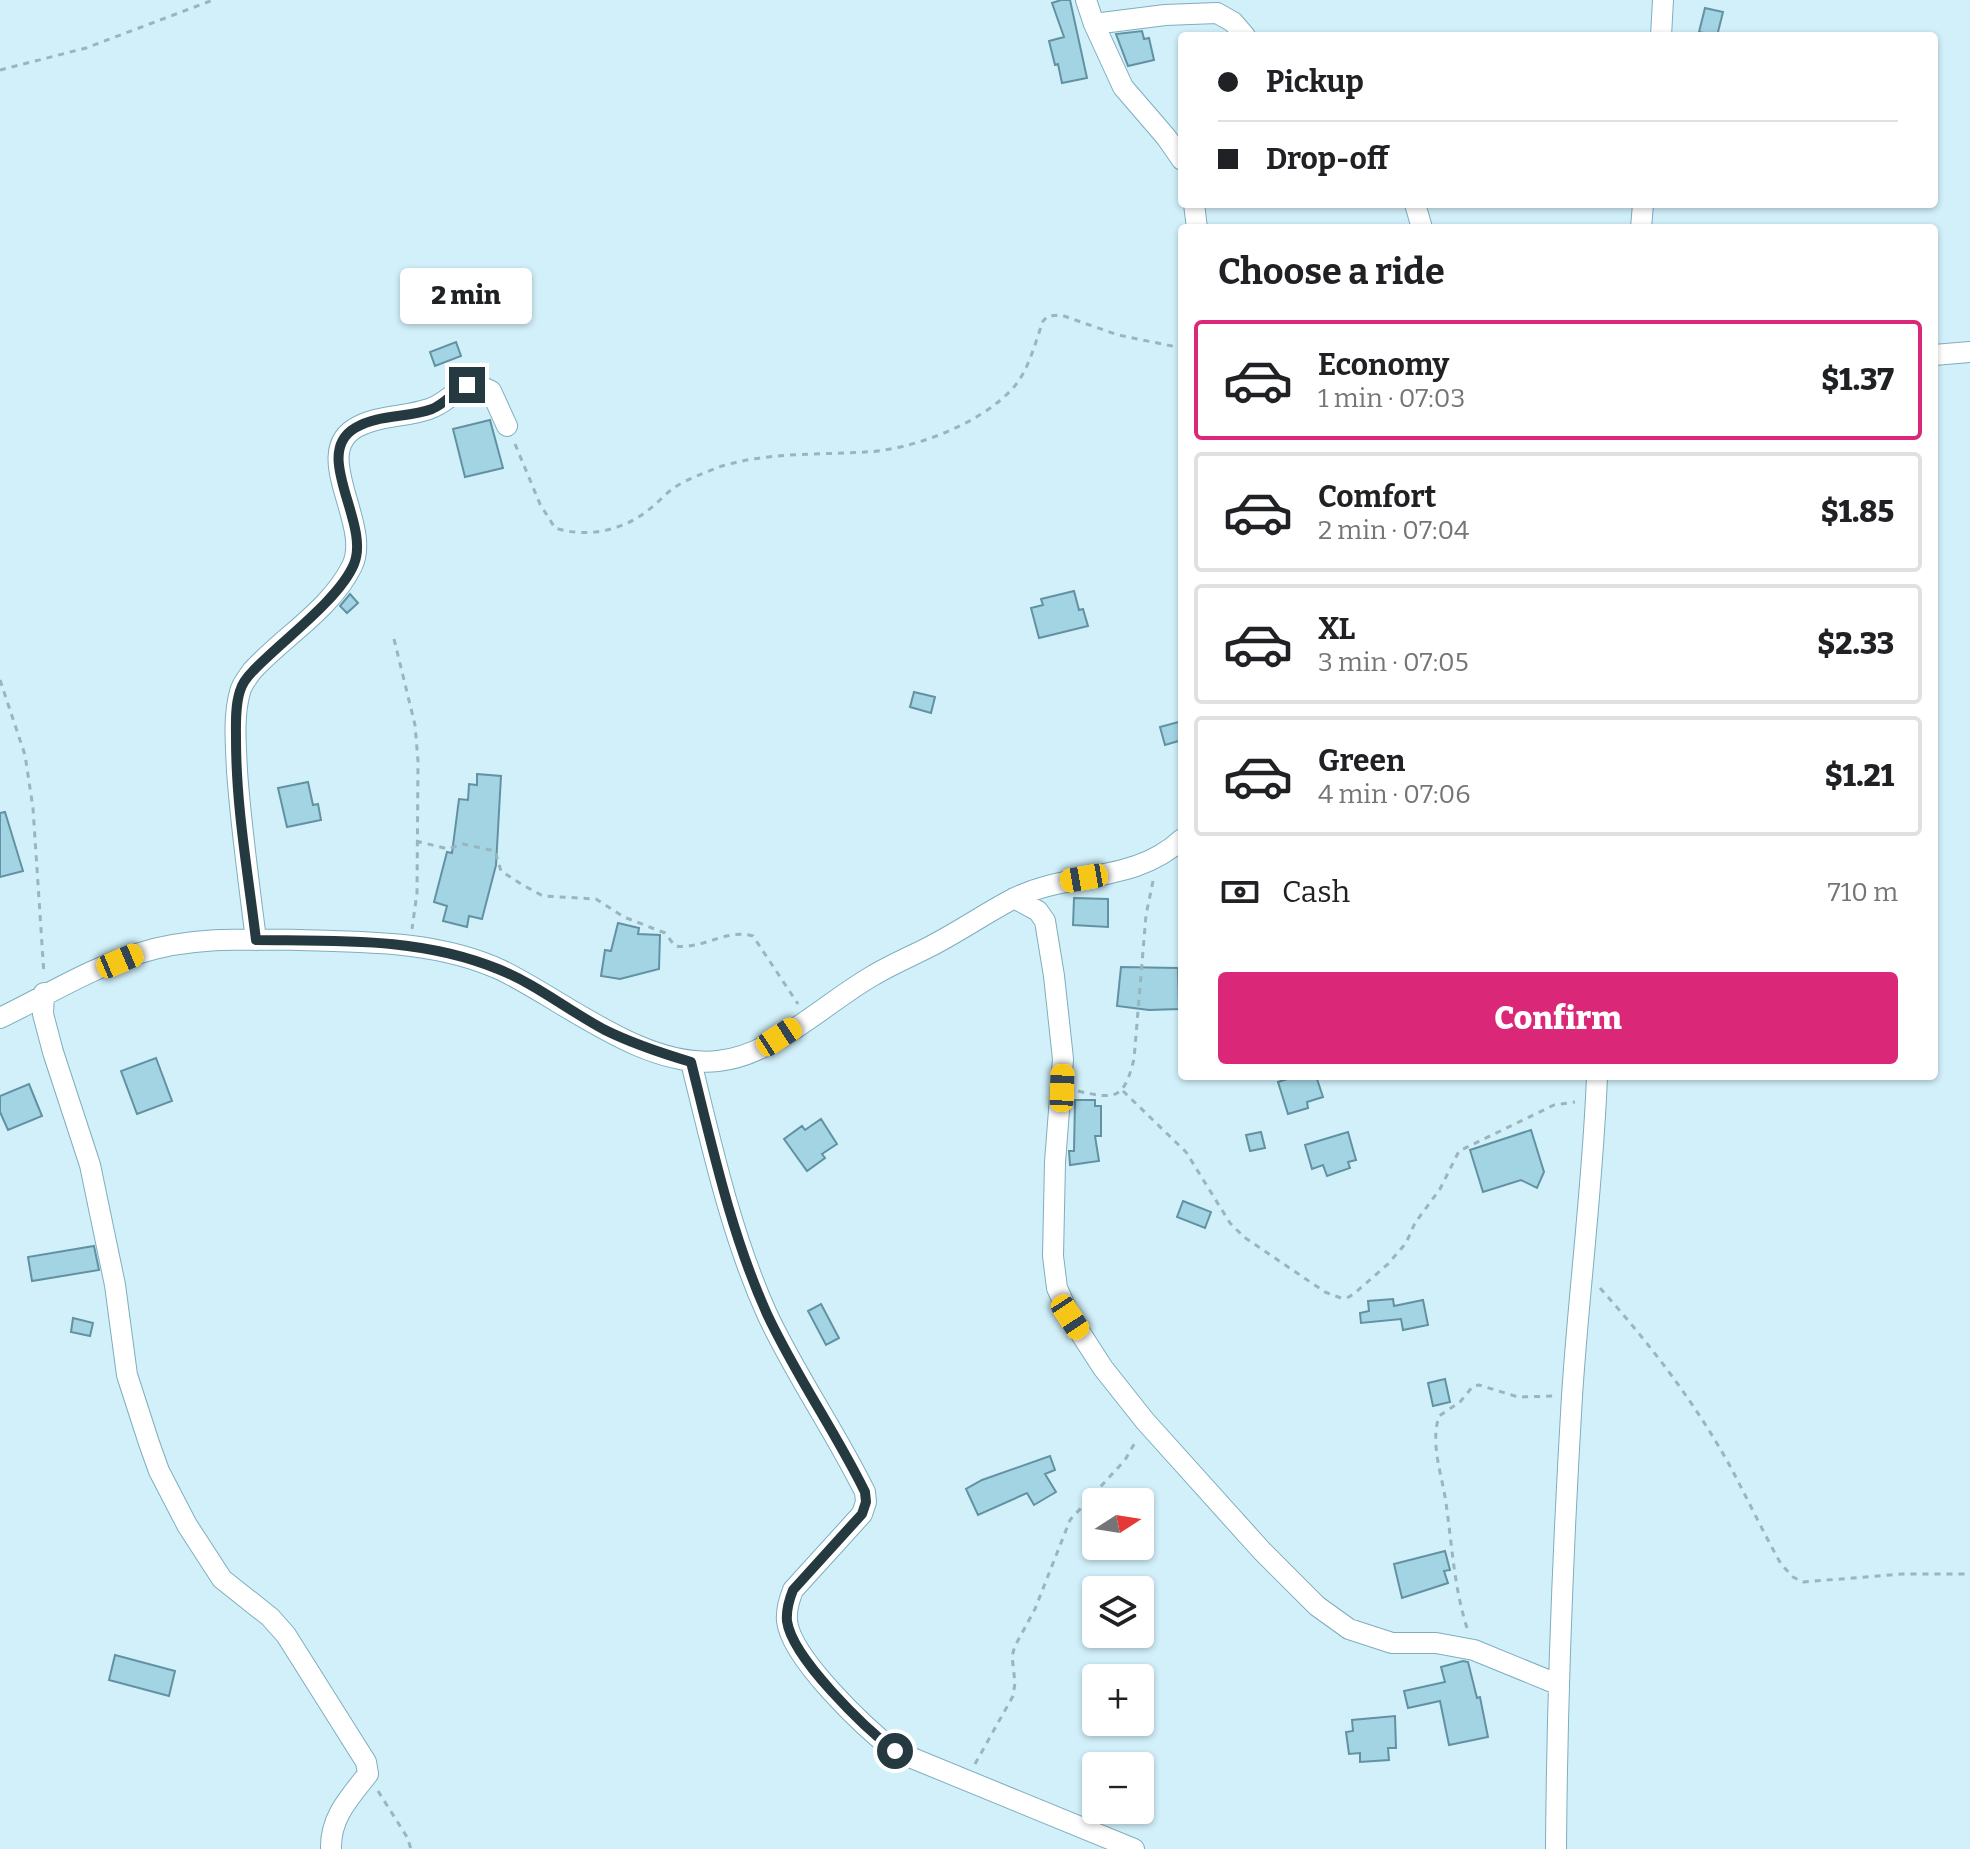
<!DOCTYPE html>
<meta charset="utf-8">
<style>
:root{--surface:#fff;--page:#f2f2f2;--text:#202124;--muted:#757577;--line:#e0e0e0;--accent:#db2777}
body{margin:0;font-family:Bitter,serif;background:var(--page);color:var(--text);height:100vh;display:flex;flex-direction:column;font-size:30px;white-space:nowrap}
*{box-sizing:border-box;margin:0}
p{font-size:26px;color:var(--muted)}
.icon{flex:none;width:44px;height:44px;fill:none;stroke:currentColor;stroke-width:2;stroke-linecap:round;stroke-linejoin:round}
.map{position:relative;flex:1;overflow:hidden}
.sheet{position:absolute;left:1178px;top:224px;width:760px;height:856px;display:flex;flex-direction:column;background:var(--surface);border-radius:8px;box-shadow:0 2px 6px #0004}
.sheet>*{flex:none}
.guide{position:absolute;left:1178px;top:32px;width:760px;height:176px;border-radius:8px;box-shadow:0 2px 6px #0004;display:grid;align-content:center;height:176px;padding:0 40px;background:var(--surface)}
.needle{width:52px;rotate:78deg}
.buttons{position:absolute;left:1082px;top:1488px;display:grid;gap:16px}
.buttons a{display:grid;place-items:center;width:72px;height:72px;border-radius:8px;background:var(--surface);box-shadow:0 2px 6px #0004;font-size:40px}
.end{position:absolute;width:36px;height:36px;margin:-18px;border:10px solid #253a40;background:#fff;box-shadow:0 0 0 4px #fff}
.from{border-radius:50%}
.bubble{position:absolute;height:56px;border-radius:8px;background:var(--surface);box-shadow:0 2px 6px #0004;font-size:26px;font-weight:800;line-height:56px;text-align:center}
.car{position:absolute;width:24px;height:48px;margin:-24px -12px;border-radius:10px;box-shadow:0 0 6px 2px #0007;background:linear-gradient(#f5c518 24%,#345 0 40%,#f5c518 0 76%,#345 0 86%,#f5c518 0)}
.guide b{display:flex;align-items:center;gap:28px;height:76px;font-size:30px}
.guide b+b{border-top:2px solid var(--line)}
.guide i{width:20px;height:20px;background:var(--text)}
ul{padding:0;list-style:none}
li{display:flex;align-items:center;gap:24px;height:120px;margin:0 16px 12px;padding:0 24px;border:4px solid var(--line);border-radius:8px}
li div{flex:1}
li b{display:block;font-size:30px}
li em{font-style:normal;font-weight:800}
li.selected{border-color:var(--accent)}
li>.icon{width:72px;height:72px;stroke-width:1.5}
h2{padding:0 40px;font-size:36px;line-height:96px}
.pay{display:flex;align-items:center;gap:20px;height:88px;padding:0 40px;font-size:30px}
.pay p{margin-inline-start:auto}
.action{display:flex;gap:16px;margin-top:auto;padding:16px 40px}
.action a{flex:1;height:92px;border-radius:8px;background:var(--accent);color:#fff;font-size:32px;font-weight:800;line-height:92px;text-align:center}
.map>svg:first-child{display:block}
.building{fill:#a2d4e4;stroke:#6292a2;stroke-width:2}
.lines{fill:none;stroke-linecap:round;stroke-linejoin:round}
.street-casing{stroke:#7eaebe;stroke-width:22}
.path{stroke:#99b5bd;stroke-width:3;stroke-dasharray:6 6;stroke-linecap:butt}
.street{stroke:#fff;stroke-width:20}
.route{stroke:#253a40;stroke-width:10}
</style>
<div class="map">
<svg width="1970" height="1849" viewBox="0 0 1970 1849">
<rect width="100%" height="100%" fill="#d2f0fa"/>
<path class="building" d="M1061,0H1070L1087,78L1062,83L1058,64L1055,65L1049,41L1064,37L1052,3Z
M1705,8L1723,12L1717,36L1699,32Z
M1142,31L1144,39L1149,38L1154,60L1128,66L1116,34Z
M456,342L461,356L435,366L430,352Z
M490,420L503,468L465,477L453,429Z
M1074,591L1079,610L1083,609L1088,626L1039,638L1031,608L1043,605L1041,599Z
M350,594L358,603L347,613L340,606Z
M914,692L935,697L931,713L910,707Z
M1182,721V740L1165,745L1160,727Z
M477,774L501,776L496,865L482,919L469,916L467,927L443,921L447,906L434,902L447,852L452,853L459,799L468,800L469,784L477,785Z
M308,782L313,805L318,804L321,820L287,827L278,788Z
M5,812L23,871L0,877V813Z
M1074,898L1108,899V927L1073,925Z
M618,923L639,928L638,934L660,935L659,969L620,979L601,976L605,950L611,951Z
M1121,967L1178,968L1179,1009L1149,1010L1117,1006Z
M156,1058L172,1101L137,1114L121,1071Z
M1297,1076H1316L1323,1097L1307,1102L1308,1108L1288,1114L1278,1082Z
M29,1084L42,1116L8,1130L0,1112V1096Z
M1075,1100H1095V1106H1101V1136H1095L1099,1161L1070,1165L1069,1151H1074Z
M821,1119L837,1144L822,1154L825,1158L807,1171L784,1139L802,1126L805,1130Z
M1531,1130L1544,1172L1537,1188L1521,1180L1483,1192L1470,1150Z
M1261,1132L1265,1148L1250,1151L1246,1135Z
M1348,1132L1356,1160L1348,1162L1350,1168L1327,1176L1323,1165L1312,1169L1305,1145Z
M1183,1201L1211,1212L1205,1228L1177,1217Z
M94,1246L99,1270L32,1281L28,1257Z
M1393,1299L1394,1306L1423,1300L1428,1325L1403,1330L1401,1319L1361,1323L1360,1313L1369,1311L1368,1301Z
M821,1304L839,1338L826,1345L808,1311Z
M73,1318L93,1323L90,1336L71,1332Z
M1445,1379L1450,1402L1433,1406L1428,1383Z
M1050,1456L1055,1470L1045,1474L1056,1492L1034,1505L1027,1493L978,1515L966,1489L982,1480Z
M1445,1551L1450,1570L1444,1571L1448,1583L1402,1598L1394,1564Z
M115,1655L175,1671L169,1696L109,1680Z
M1463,1661L1468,1662L1477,1698L1480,1697L1488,1737L1449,1745L1440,1701L1408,1708L1404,1691L1445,1682L1441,1667Z
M1395,1716L1396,1748H1388L1389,1760L1360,1762V1753L1349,1754L1346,1732L1353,1731L1352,1720Z"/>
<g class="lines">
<defs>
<path id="street" d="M1086,0L1094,24L1165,15L1217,13L1233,22L1245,36
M1094,24L1123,87L1166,137L1182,160
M1661,36L1663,0
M1194,204L1197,228
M1415,204L1422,228
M1641,228L1643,204
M1934,355L1970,352
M1014,898L1038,911L1045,921L1054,976L1063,1059L1055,1162L1053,1256L1057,1288L1070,1317L1103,1368L1145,1421L1262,1551L1317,1606L1349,1629L1392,1643H1436L1474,1650L1557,1684
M256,940C249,883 241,827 237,771C236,746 233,716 240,692C241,685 248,677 252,671C284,636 331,609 352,566C373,524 307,451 359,426C381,415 406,417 429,409C448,403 456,387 476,384L491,391L507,426
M44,993L43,1014L53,1052L90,1165L115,1285L127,1375L149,1443L159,1471L187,1525L222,1579L270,1617L286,1635L366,1762L368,1774C349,1798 330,1818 331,1849
M0,1018C46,996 90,968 140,953C191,937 246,939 299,940C367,942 438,941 501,970C565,1001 644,1069 718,1061C773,1056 826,1002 874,975C892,964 912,956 931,946C958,932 983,915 1009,901C1065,870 1133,885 1182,839
M691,1062C712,1147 731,1234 767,1314C796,1376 835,1431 865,1492L866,1502L862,1514L793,1590C789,1600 786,1610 787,1621C791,1658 865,1728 895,1751L1134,1849
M1556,1849C1557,1698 1563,1547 1572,1396C1579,1289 1593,1183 1597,1076"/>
</defs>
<use href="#street" class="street-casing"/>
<path class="path" d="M0,70L86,48L213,0
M515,444L540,504L555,528C586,538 622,531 647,511C657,504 665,494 675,487C688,479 704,473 719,467C766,452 816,455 865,452C912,450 981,424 1013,388C1029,370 1035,343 1043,321L1048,316L1061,315L1118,335L1182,348
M394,639L415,725L418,761L417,893L412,929
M0,680L25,755L33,808L44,975
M416,841L448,849L463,844L495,851L501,871L521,884L543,896L596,899L624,917L665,933L675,946C702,950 727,928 753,936L798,1004
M1078,1091C1116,1100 1124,1099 1134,1059L1146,915L1153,881
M1123,1091L1186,1152L1230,1223L1244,1237L1325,1292L1341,1298L1349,1297L1356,1292L1388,1264L1406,1243L1415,1223L1440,1189L1459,1151L1554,1105L1575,1102
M1600,1288C1649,1343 1694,1401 1730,1466C1747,1498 1763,1532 1781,1564L1793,1577L1803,1582L1903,1574H1970
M1467,1628C1454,1587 1452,1545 1446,1503C1442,1474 1430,1445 1439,1416L1460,1402L1473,1386L1479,1385L1518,1397L1554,1396
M975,1764L1013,1696L1015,1683L1012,1656L1015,1646L1035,1609L1070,1520L1125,1460L1137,1439
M378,1791L407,1837L411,1849"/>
<use href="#street" class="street"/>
</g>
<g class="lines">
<path class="route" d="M467,385C454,391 446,403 432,409C407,418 379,414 355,428C311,454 371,523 354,564C339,600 280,642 253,671C248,676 242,684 240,691C235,706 236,724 236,739C236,807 248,873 256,940C338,941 420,937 498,969C536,984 569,1011 605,1030C633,1044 661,1053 691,1062C712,1146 731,1234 767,1314C796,1376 835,1431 865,1492L866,1502L862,1514L793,1590C789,1600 786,1610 787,1621C792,1658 865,1728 895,1751"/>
</g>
</svg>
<div class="buttons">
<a><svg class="needle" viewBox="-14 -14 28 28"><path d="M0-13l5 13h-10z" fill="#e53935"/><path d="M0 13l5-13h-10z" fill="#757577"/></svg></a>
<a><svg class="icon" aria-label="layers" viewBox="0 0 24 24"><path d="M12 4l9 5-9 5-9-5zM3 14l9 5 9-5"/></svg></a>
<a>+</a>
<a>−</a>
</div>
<i class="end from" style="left:895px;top:1751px"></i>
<i class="end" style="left:467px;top:385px"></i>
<div class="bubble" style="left:400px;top:268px;width:132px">2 min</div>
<i class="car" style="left:1084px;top:878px;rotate:260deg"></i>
<i class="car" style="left:120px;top:961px;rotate:67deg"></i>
<i class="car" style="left:779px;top:1037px;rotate:57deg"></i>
<i class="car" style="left:1062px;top:1088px;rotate:2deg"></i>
<i class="car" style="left:1070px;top:1317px;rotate:147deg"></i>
<div class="guide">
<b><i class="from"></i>Pickup</b>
<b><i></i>Drop-off</b>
</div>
<section class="sheet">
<h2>Choose a ride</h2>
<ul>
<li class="selected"><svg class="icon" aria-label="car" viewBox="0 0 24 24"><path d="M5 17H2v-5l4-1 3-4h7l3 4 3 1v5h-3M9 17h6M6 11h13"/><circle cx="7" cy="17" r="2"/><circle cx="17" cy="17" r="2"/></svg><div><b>Economy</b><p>1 min · 07:03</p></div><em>$1.37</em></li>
<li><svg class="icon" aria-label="car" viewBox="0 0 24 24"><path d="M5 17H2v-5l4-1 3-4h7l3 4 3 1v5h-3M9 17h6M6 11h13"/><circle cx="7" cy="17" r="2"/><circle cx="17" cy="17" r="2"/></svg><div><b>Comfort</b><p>2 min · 07:04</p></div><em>$1.85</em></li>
<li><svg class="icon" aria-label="car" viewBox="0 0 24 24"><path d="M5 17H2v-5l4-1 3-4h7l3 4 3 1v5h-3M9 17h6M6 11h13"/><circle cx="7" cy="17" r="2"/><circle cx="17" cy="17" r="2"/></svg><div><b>XL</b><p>3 min · 07:05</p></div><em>$2.33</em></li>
<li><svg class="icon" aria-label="car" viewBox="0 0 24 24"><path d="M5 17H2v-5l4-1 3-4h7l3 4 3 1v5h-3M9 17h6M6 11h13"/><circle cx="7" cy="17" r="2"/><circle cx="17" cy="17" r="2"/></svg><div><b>Green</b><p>4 min · 07:06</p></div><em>$1.21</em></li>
</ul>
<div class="pay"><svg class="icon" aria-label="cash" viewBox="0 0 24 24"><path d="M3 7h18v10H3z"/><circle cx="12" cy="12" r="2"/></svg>Cash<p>710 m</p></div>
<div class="action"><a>Confirm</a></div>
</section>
</div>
